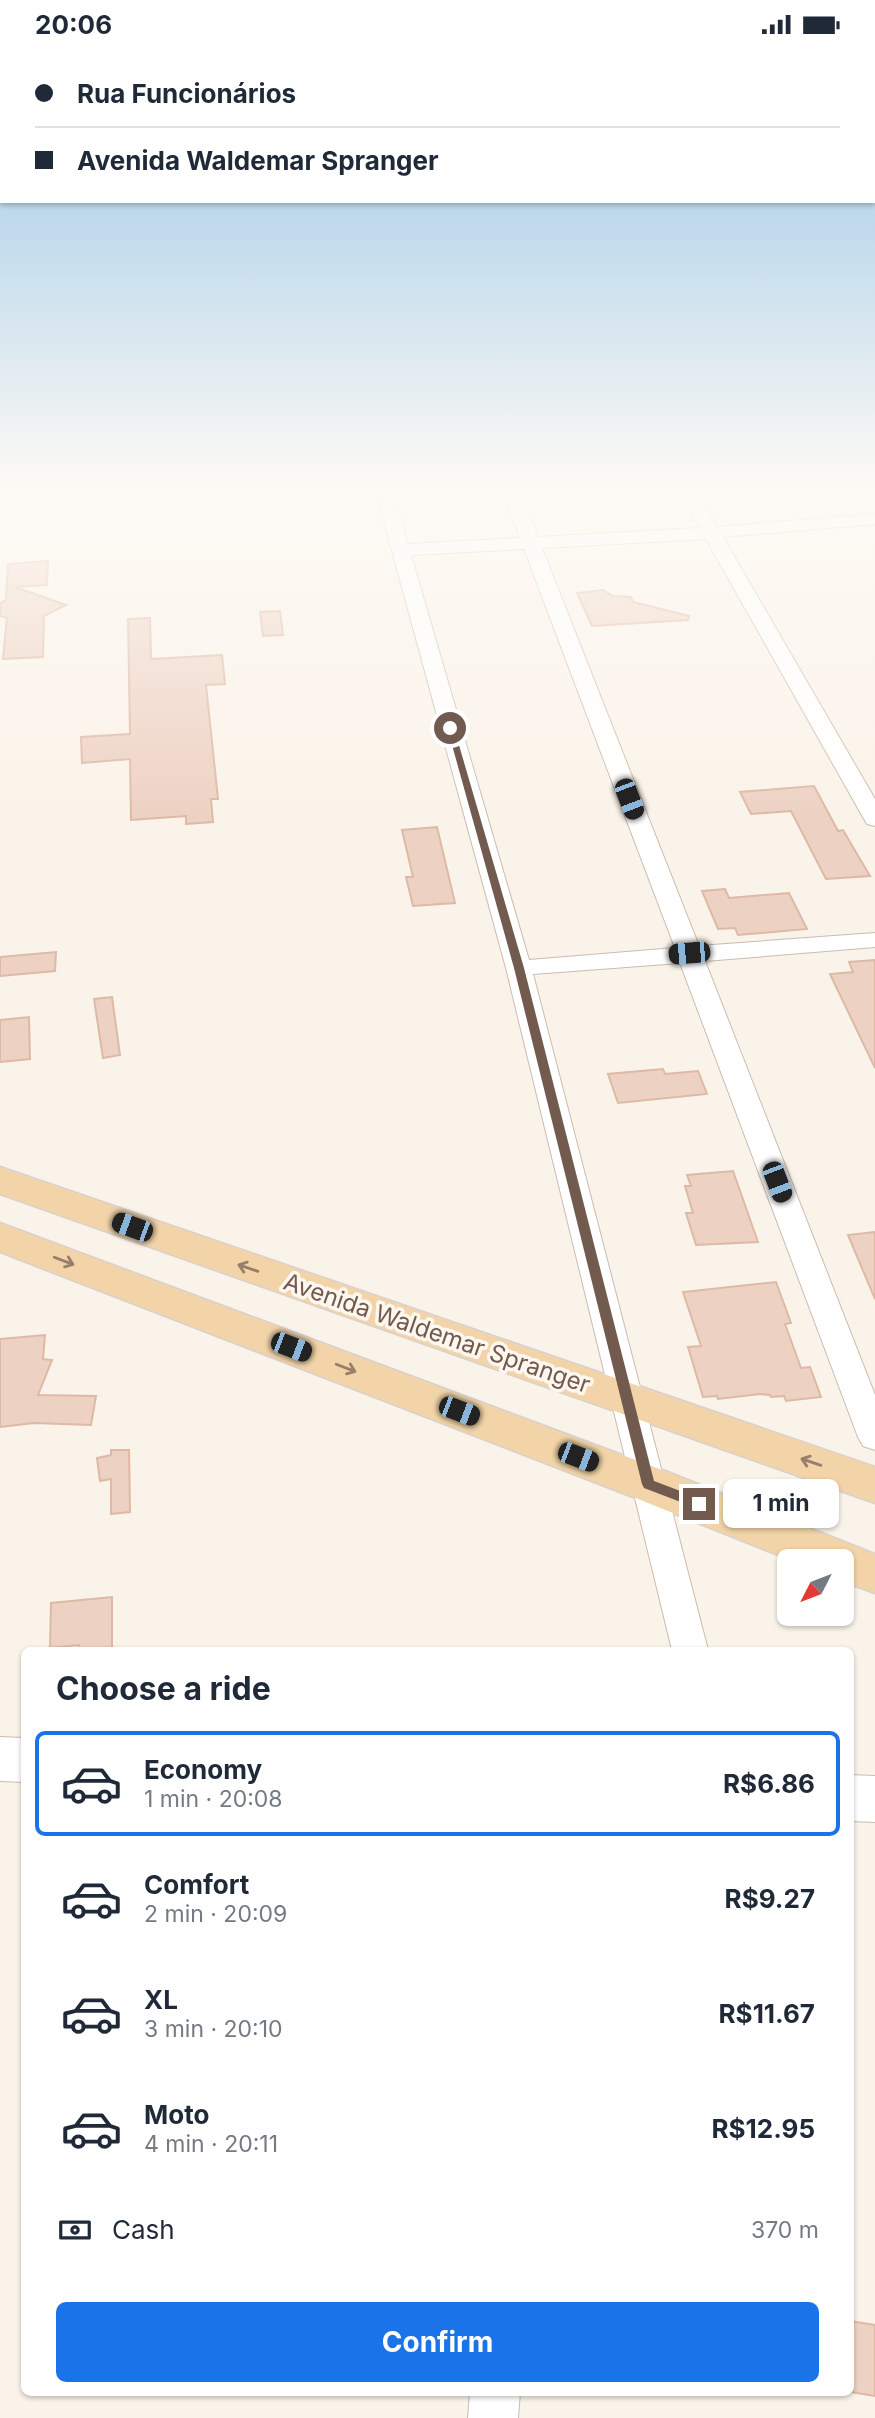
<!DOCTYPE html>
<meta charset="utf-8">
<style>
:root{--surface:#fff;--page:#f2f2f3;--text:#1f2937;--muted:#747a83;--line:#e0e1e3;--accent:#1a73e8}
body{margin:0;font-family:Inter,sans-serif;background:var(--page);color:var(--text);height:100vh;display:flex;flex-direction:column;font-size:26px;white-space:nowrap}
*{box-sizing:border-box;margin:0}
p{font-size:23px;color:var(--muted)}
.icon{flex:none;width:38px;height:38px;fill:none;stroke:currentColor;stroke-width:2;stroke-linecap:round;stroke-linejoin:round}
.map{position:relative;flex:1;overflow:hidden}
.side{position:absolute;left:21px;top:1598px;width:833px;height:749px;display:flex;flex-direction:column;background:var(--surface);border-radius:10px;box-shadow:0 2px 5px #0004}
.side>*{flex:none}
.banner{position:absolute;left:0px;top:0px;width:875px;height:154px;box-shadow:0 2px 5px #0004;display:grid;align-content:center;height:154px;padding:0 35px;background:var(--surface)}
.needle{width:46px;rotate:228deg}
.tools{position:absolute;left:777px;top:1500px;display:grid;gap:14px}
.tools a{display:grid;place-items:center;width:77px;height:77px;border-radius:10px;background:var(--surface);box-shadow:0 2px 5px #0004;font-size:35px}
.end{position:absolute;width:32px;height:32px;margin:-16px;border:9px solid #725a4f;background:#fff;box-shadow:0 0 0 4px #fff}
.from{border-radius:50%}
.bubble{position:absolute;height:49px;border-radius:10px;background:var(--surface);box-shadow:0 2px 5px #0004;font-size:23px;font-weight:700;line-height:49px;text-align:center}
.car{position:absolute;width:21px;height:42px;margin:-21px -10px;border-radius:9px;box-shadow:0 0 5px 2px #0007;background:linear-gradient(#222 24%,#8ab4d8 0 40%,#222 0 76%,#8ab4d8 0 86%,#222 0)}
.banner b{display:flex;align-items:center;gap:24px;height:66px;font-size:26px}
.banner b+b{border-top:2px solid var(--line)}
.banner i{width:18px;height:18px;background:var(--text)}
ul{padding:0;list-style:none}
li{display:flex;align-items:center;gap:21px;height:105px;margin:0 14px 10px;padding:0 21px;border:4px solid transparent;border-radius:10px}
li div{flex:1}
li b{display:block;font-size:26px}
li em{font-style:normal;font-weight:700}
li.on{border-color:var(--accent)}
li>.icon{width:63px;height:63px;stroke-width:1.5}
h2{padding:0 35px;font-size:32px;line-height:84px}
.pay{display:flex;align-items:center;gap:18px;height:77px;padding:0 35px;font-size:26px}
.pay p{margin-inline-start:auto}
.primary-button{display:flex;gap:14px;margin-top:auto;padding:14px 35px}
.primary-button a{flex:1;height:80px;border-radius:10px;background:var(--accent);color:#fff;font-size:28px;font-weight:700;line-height:80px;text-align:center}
.status{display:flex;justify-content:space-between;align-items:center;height:49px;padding:0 35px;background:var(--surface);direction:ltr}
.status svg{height:19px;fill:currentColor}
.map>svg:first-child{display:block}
.building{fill:#edd2c3;stroke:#deb9a5;stroke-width:2}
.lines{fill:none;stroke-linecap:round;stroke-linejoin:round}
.minor-casing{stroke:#ccbbb0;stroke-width:2}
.tertiary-casing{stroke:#ccbbb0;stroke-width:2}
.primary-casing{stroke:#d8d1ce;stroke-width:3}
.minor{fill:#fff;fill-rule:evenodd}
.tertiary{fill:#fff;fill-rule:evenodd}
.primary{fill:#f2d4a8;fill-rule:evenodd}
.oneway{stroke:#987f6a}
.route{fill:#725a4f}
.labels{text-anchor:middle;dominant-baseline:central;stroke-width:7;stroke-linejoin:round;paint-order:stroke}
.street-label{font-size:24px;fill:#725a4f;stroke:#fdf7ef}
</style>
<div class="status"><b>20:06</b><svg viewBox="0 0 49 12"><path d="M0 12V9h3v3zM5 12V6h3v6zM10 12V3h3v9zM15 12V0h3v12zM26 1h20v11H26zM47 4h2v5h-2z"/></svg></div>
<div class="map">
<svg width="875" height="2369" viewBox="0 0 875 2369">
<rect width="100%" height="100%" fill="#faf3e9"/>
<path class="building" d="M48,512L47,536L15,538L66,556L44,567L43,608L3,610L7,569L0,567V554L6,551L8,515Z
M603,541L613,547L631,548L633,553L689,567L688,571L592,577L577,544Z
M280,562L283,586L263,587L260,563Z
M150,569L151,610L222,606L225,635L206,636L218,750H211L213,773L186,775V767L131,771L130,710L82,714L81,688L130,685L128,570Z
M814,737L838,782L843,781L870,827L826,830L791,762L751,765L740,743Z
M437,778L455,854L413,857L406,828H413L402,781Z
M725,840L729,849L789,844L807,880L738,886L735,879L718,880L702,842Z
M56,903L55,922L0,927V908Z
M875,911V1019L830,925L853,923L849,913Z
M112,948L120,1006L103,1009L94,950Z
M29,968L30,1010L0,1013V971Z
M663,1020L665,1025L698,1022L707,1045L618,1054L608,1025Z
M733,1122L758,1193L696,1196L686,1164H693L685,1137H691L687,1126Z
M875,1183V1250L848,1186Z
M776,1233L791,1274L785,1275L801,1319L810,1318L821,1348L786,1352L784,1347L771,1348L770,1346L760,1345L718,1350L717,1347L703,1348L688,1298L701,1297L683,1243Z
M45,1286L43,1310L52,1311L38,1346L96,1347L91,1376L34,1374L0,1378V1290Z
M111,1401H129L130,1463L111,1465V1430L100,1432L97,1409L111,1406Z
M112,1548V1600L79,1601V1596L50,1599L51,1554Z
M850,2272L875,2276V2347L850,2343Z"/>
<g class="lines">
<defs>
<path id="minor" d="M374,436H390L408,495L520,489L501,436H517L538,488L700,479L676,436H692L717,478L875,465V475L723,488L875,750V777L867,775L864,770L706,490L542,499L699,897L875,884V898L705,912L875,1346V1401L863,1397L858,1388L680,914L533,925L708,1601H672L506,919ZM524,500L675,899L529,911L411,506Z
M470,2343H520L518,2369H468Z"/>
<path id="tertiary" d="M0,1688L24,1689V1733L0,1732Z
M850,1726L875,1727V1773L850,1772Z"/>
<path id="primary" d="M0,1118L875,1418V1454L0,1145Z
M0,1174L665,1422L875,1505V1544L842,1532V1512H793L633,1448L0,1203Z"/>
</defs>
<use href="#minor" class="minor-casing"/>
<use href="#tertiary" class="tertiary-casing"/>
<use href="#primary" class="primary-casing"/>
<use href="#minor" class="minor"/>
<use href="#tertiary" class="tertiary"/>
<use href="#primary" class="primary"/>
</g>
<defs><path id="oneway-shaft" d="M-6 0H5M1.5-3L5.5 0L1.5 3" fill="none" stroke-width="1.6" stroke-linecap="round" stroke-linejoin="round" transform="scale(1.75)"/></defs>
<g class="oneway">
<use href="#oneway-shaft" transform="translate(64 1212) rotate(21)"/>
<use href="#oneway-shaft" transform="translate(248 1219) rotate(-161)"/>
<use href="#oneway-shaft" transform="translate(346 1319) rotate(21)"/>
<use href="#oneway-shaft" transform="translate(811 1413) rotate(-161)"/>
</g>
<linearGradient id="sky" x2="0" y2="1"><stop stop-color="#97c5e6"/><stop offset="0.57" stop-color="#fdfaf5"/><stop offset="1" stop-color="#fdfaf5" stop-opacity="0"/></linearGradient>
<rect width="875" height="768" fill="url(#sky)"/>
<path class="route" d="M447,678L454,679L524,919L654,1432L704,1451L706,1455L699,1460L644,1439L642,1435L514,919Z"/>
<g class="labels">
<g class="street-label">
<text transform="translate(437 1284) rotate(19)">Avenida Waldemar Spranger</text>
</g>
</g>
</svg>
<div class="tools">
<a><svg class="needle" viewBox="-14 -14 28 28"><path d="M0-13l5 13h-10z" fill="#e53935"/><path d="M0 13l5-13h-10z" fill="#747a83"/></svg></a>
</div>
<i class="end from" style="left:450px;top:679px"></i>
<i class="end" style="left:699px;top:1455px"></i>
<div class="bubble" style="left:723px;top:1430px;width:116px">1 min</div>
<i class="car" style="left:629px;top:750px;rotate:159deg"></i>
<i class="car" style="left:689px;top:904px;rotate:265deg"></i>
<i class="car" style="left:777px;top:1133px;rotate:159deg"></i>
<i class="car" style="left:132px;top:1178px;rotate:290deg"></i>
<i class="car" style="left:291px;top:1298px;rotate:111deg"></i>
<i class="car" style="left:459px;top:1362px;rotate:111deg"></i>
<i class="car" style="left:578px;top:1408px;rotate:111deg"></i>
<div class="banner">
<b><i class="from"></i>Rua Funcionários</b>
<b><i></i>Avenida Waldemar Spranger</b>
</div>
<section class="side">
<h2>Choose a ride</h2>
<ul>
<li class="on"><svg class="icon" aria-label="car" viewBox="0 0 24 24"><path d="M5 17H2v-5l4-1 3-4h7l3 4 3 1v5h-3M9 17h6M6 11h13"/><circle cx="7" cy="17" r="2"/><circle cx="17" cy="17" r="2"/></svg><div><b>Economy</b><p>1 min · 20:08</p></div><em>R$6.86</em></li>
<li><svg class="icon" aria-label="car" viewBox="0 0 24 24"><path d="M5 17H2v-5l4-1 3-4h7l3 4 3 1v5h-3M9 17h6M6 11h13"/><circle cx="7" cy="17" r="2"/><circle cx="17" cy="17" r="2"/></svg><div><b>Comfort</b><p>2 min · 20:09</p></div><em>R$9.27</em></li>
<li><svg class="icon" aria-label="car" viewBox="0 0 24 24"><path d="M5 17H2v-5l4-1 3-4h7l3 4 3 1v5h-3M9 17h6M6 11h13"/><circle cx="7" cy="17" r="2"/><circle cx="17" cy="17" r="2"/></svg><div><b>XL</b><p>3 min · 20:10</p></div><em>R$11.67</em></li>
<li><svg class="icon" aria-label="car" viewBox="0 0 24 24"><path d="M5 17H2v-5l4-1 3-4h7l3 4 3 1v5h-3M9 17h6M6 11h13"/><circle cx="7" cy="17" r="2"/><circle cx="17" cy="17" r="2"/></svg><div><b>Moto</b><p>4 min · 20:11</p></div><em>R$12.95</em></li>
</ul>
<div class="pay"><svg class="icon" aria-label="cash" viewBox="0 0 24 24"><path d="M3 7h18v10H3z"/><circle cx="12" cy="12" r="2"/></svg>Cash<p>370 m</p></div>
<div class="primary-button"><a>Confirm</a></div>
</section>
</div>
